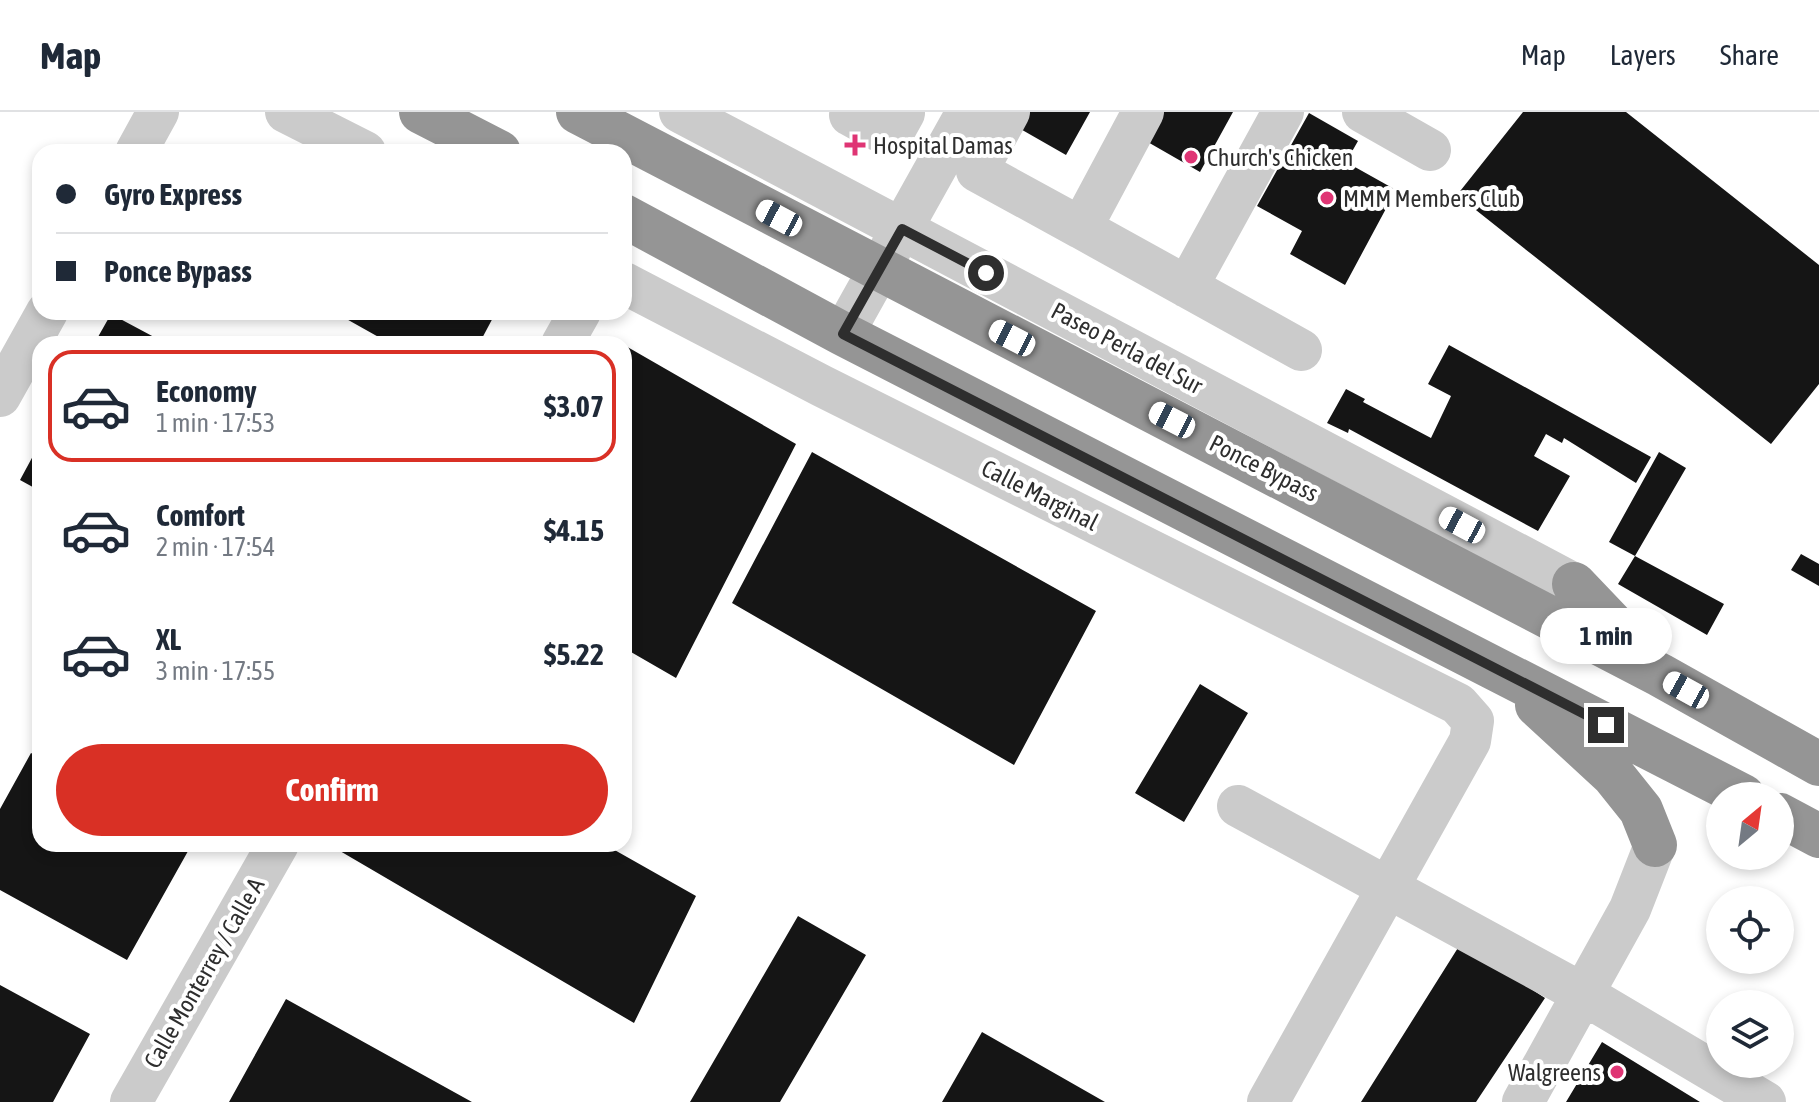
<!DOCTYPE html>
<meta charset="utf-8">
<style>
:root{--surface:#fff;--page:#f2f2f3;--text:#1f2937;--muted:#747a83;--line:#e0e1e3;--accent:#d93025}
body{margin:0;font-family:"Asap Condensed",sans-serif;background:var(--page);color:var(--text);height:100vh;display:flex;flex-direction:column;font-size:30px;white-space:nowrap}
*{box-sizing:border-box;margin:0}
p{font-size:26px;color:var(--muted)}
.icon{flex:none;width:44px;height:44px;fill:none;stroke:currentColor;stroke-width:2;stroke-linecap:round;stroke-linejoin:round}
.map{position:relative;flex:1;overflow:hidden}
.drawer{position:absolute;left:32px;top:224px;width:600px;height:516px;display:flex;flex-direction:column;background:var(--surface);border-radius:24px;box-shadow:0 4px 12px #0003}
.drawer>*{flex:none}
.banner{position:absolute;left:32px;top:32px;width:600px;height:176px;border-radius:24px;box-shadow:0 4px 12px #0003;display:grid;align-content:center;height:176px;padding:0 24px;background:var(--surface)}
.needle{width:52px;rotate:29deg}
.fabs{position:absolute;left:1706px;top:670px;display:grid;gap:16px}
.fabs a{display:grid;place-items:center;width:88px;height:88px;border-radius:50%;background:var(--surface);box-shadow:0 4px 12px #0003;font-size:40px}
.end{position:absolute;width:36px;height:36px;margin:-18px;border:10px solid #2e2e2e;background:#fff;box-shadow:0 0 0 4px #fff}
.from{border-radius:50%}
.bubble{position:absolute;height:56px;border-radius:28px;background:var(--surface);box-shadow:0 4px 12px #0003;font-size:26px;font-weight:700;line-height:56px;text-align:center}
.car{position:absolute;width:24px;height:48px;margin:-24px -12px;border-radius:10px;box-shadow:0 0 6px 2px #0007;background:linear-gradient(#fff 24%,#345 0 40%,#fff 0 76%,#345 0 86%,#fff 0)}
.banner b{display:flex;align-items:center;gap:28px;height:76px;font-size:30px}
.banner b+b{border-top:2px solid var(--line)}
.banner i{width:20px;height:20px;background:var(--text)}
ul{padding:14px 0 0;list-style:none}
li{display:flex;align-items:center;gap:24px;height:112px;margin:0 16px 12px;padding:0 8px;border:4px solid transparent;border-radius:24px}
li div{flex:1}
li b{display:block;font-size:30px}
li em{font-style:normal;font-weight:700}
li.active{border-color:var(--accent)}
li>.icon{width:72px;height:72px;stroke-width:1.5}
.button{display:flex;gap:16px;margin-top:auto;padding:16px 24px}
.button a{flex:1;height:92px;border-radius:48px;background:var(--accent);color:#fff;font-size:32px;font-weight:700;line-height:92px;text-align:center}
header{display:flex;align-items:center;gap:48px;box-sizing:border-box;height:112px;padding:0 40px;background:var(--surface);border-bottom:2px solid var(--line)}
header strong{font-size:38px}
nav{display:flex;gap:44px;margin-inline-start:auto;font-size:28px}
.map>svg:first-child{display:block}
.building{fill:#151515}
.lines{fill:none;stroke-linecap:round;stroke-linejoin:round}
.minor{stroke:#cbcbcb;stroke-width:42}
.highway{stroke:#959595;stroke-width:44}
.route{stroke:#2e2e2e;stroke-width:10}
.poi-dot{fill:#df3574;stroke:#fff;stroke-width:3}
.labels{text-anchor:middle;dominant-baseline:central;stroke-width:8;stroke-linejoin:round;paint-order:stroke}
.poi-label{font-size:24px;fill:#2e2e2e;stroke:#fff;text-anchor:start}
.street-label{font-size:24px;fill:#2e2e2e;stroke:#fff}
</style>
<header>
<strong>Map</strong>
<nav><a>Map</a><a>Layers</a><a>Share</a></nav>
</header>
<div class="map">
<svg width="1819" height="990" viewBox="0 0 1819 990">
<rect width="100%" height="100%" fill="#fff"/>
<path class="building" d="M1025,0H1090L1066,43L1017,15Z
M1163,0H1233L1200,60L1146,29Z
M1523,0H1626L1819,153V272L1771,332L1457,83Z
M1309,1L1358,29L1346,50L1396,78L1345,173L1290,142L1302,119L1257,94Z
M334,200H496L479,232H391Z
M111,202L154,225L150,232H94Z
M624,233L796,332L676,566L624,536Z
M1449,233L1651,345L1636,371L1564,326L1562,331L1546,322L1534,344L1570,364L1538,419L1349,317L1348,321L1327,311L1346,277L1365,287L1363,290L1431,326L1451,284L1428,272Z
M40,331V379L20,368Z
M812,340L1096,499L1014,653L732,491Z
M1659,340L1686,356L1635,444L1609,430Z
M1801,442L1819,452V474L1791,458Z
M1635,444L1724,492L1707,523L1618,472Z
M1200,572L1248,601L1184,710L1135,681Z
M31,641L40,646V732H192L127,848L0,778V697Z
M328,732H604L696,784L634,911Z
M798,804L866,843L780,990H690Z
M1461,831L1545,886L1476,990H1361Z
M0,873L90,922L53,990H0Z
M286,887L472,990H229Z
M982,920L1105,990H942Z
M1602,930L1700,990H1566Z"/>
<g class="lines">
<path class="minor" d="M286,0L365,40
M680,0L1574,472
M852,0L850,3L877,18L894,19L904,1
M1009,0L977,59L1081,116L1143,0
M1363,0L1430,38
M136,40L158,0
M1081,116L1301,238
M624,171L822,274L1458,592L1473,609L1470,629L1268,990
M1187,175L1283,0
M843,222L967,0
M562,232L580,200
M0,284L47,200
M1238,694L1583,882L1765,990
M131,990L278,732
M1523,990L1630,797L1655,733"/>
<path class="highway" d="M421,0L499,40
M578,0L1660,563L1819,652
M624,104L843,222L1743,684
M1574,472L1636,537
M1537,593L1613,663L1641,698L1655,733
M1780,703L1819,724"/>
</g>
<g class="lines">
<path class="route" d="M986,161L902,117L843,222L1606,613"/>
</g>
<g class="poi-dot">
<path d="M851 21h8v8h8v8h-8v8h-8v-8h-8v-8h8z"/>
<circle cx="1191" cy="45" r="8"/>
<circle cx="1327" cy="86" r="8"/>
<circle cx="1617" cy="960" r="8"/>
</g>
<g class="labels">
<g class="poi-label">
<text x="873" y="33">Hospital Damas</text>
<text x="1207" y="45">Church's Chicken</text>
<text x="1343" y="86">MMM Members Club</text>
<text x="1601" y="960" text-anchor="end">Walgreens</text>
</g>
<g class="street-label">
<text transform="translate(1127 236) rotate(28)">Paseo Perla del Sur</text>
<text transform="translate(1264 356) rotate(27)">Ponce Bypass</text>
<text transform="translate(1040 383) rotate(27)">Calle Marginal</text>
<text transform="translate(204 861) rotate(-60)">Calle Monterrey / Calle A</text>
</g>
</g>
</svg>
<div class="fabs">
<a><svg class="needle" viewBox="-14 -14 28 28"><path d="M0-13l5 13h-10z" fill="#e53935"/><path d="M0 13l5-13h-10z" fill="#747a83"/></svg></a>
<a><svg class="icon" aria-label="locate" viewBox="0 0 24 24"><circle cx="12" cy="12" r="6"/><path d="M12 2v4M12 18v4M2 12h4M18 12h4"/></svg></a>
<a><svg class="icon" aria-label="layers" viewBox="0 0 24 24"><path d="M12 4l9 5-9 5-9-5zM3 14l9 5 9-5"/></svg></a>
</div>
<i class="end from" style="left:986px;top:161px"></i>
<i class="end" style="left:1606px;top:613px"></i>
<div class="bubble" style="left:1540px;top:496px;width:132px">1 min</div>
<i class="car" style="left:779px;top:106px;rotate:298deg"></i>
<i class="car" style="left:1012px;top:226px;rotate:297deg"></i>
<i class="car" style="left:1172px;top:308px;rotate:297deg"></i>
<i class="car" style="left:1462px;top:413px;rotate:298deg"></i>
<i class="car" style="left:1686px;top:578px;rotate:299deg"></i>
<div class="banner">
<b><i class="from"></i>Gyro Express</b>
<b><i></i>Ponce Bypass</b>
</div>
<section class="drawer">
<ul>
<li class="active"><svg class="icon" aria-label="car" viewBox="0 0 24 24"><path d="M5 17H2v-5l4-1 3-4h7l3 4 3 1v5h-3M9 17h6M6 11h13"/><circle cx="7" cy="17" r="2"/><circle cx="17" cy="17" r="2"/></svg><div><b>Economy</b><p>1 min · 17:53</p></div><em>$3.07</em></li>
<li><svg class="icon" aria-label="car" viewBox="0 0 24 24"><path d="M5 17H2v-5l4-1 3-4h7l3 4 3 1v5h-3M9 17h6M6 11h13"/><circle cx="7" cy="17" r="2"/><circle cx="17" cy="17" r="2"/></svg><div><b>Comfort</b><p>2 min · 17:54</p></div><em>$4.15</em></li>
<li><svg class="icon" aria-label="car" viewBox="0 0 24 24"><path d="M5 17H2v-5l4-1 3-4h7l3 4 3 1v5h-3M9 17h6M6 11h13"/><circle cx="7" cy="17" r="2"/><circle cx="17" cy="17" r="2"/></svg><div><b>XL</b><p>3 min · 17:55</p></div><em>$5.22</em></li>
</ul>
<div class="button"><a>Confirm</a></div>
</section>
</div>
